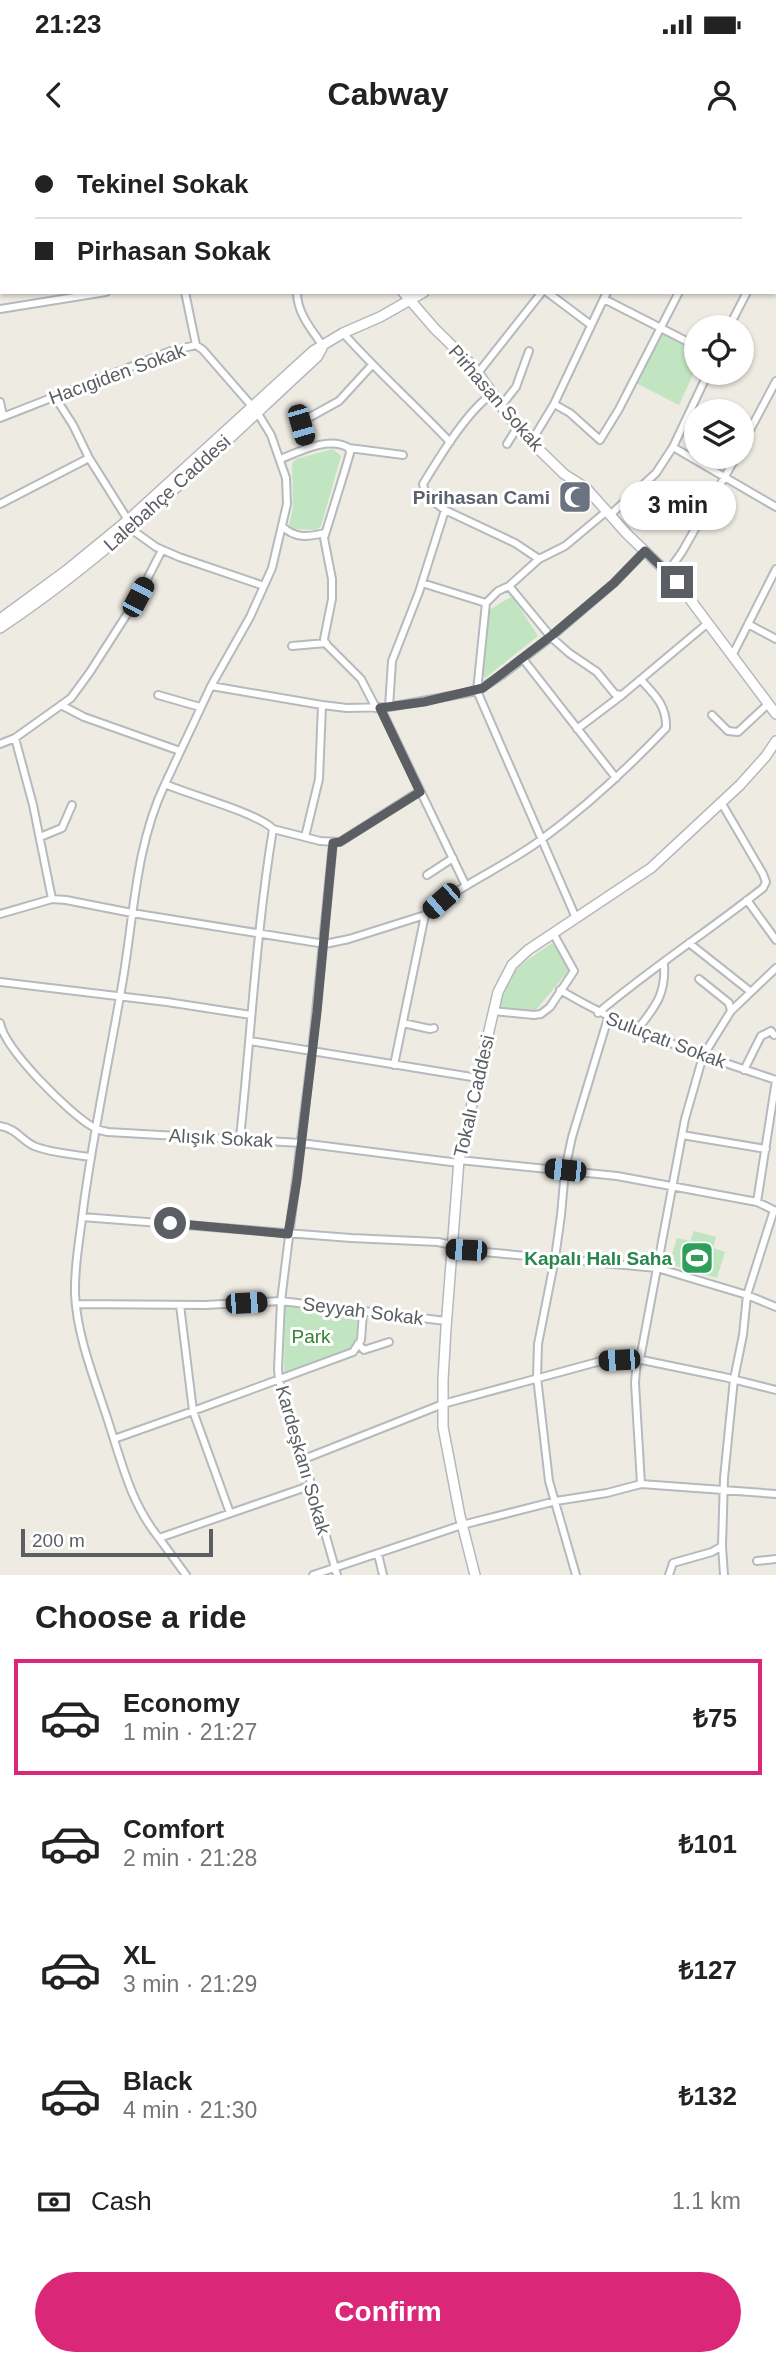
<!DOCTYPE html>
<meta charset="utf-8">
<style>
:root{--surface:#fff;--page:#f2f2f2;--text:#222;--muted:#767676;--line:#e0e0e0;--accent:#db2777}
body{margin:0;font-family:Arial,sans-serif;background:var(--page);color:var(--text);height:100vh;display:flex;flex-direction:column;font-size:26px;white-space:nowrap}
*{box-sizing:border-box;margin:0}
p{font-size:23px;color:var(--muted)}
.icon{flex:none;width:38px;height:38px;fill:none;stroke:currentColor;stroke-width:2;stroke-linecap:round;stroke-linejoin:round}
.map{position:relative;height:1435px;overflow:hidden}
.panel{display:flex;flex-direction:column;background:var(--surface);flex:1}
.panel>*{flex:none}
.guide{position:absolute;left:0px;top:0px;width:777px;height:154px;box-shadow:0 2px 5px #0004;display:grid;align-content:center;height:154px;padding:0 35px;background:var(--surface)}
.tools{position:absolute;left:684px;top:175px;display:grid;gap:14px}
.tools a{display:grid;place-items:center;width:70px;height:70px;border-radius:50%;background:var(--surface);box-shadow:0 2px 5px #0004;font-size:35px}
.scale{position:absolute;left:21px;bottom:18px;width:192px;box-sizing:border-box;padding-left:7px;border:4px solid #5b5f64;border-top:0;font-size:19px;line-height:24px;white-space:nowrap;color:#5b5f64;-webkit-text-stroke:5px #fff;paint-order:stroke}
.end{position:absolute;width:32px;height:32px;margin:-16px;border:9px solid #5b5f64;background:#fff;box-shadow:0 0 0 4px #fff}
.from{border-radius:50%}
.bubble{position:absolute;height:49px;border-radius:24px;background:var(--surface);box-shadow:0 2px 5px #0004;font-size:23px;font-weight:800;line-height:49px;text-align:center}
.car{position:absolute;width:21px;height:42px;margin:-21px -10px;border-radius:9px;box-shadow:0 0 5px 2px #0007;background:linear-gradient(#222 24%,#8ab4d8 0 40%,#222 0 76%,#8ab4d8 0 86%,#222 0)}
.guide b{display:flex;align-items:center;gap:24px;height:66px;font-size:26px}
.guide b+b{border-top:2px solid var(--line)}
.guide i{width:18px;height:18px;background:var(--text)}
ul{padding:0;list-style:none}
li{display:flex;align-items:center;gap:21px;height:116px;margin:0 14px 10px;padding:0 21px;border:4px solid transparent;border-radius:0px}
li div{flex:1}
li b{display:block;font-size:26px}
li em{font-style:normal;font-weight:800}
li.on{border-color:var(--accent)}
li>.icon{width:63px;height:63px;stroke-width:1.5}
h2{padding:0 35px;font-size:32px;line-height:84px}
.pay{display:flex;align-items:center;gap:18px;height:77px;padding:0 35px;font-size:26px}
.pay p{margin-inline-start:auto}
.primary-button{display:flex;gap:14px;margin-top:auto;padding:14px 35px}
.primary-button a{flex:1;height:80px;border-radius:42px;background:var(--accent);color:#fff;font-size:28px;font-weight:800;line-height:80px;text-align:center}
.status{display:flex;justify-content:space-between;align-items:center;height:49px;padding:0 35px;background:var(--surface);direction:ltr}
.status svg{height:19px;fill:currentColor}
header{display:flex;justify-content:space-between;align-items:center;height:91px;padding:0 35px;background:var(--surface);font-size:32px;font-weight:800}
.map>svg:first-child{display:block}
.green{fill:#c0e5c0}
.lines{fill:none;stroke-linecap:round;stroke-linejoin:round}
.street-casing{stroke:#b6b9bd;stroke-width:10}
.secondary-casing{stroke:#b5b8bd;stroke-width:12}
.street{stroke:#fff;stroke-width:6}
.secondary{stroke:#fff;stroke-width:9}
.route{stroke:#5b5f64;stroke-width:9}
.labels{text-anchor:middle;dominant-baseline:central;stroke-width:6;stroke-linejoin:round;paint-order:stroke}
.street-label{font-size:19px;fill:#5b5f64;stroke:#fff}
.worship-label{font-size:19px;font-weight:bold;fill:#5b616d;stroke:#fff;text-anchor:end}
.leisure-label{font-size:19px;font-weight:bold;fill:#27864d;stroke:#fff;text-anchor:end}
.park-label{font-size:19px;fill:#348236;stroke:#fff}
</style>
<div class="status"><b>21:23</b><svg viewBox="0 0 49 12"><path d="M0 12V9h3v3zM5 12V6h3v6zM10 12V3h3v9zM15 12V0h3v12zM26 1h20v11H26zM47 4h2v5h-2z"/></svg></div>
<header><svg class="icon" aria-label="back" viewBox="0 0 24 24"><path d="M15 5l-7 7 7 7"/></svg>Cabway<svg class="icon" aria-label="person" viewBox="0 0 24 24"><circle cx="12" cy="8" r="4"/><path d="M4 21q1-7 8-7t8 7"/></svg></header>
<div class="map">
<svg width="776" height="1435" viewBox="0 0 776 1435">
<rect width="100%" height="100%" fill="#eeebe3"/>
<path class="green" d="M663,192L696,209V228L679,265L634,242L658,194Z
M333,309L341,316L321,386L316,390L292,389L289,386L293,367L292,324L296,319Z
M511,457L515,460L538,496L485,538L481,534L488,474L489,470Z
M552,803L570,829L535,871L499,868C507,829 521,825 552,803Z
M694,1091L716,1097L713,1108L725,1112L717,1138L669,1124L677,1098L690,1101Z
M286,1165L324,1168L327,1174L358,1177L355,1207L284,1234L285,1167Z"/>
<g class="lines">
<defs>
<path id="street" d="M145,0L146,2
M301,0V2
M571,0L572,2
M236,2L242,0
M771,2L774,0
M0,63L2,62
M775,91H776
M775,133L776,134
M185,152L196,205
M297,152C297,173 311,189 323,206
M547,152L591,185
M604,159L696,206
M0,169L106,152
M729,187L747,152
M343,193C377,231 415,265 450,302
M478,233L542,152
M492,254C467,271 439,318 423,344L426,356L445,370L515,403L539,419
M55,257L73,285L89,318L128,380
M0,262L3,276
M554,264L570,273L600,300L619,269L679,152
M501,266L516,247L529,211
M0,278L171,211L196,205L203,210L257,272L271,295L286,338L287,364L272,428L250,477L211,546L165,644
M531,302L554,264L607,152
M507,304L517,288
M742,305L776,241
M308,307L301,282L339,261L372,225
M673,307L776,367
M349,308L403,315
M281,319C300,311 329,296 349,308L350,313L345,330L324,398L332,439V459L324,499L325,503L361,539L376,568
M0,364L89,318
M610,375L656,333L673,307L708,233
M282,386C295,399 308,397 325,393
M131,389L156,407L179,417L264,446
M667,433L682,412L736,317
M422,443L486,463
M509,446L551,497L569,513L597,532L615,554L622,555L708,483
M748,484L776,499
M292,506L326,503
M732,516L776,429
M523,519L616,638
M211,546L322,565L347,568L389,567L477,551L502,535L551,497L614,443L645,411
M158,555L200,567
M61,565L84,577L180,611
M380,567L466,746
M389,567L392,521L419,452L445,370
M712,575L728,591L738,592L767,565
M577,589L622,555
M0,604L15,598
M273,689L320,701L340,702L420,651
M40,697L62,688L72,665
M305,697L319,639L322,565
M333,703L312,911L281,1161L278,1229L279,1240L290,1280L304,1319L337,1435
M427,735L453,718
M52,759L33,665L15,598L71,558L90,532L138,457L162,410
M747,760L776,800
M0,774L52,759L66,760L132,773L325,804L349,799L425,775
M576,778L477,551L486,463L498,451L509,446L539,419L565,406L607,371
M689,803L751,852
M0,842L167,862L251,875
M560,850C629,891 700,915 776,940
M493,871L534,875L541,874L550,867L574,831L553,793
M731,871L776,828
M598,873C651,828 709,791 763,748L766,742L763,734L721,662
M0,883C5,910 69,973 93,987C97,990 103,991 108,992L301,1003L459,1023
M403,883L430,889L434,888
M637,890C655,867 666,855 664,824
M250,901L478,938
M394,925L425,775C460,744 505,727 542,699C587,666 628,628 666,588C667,566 655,555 641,540
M744,930L761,896L771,891L774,895
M0,986C17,989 20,999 34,1006C51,1013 72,1014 90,1017
M682,995L766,1009
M240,998C251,895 256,792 273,689C258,673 190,655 165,644C135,707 134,777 122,845C109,920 93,994 83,1070C80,1098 74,1126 75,1154C77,1199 97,1245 110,1287C123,1327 132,1365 159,1398L312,1345
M459,1020L617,1036L757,1062L776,1071
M757,1062L776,940
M82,1077L351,1098L438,1102L452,1105
M452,1109L657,1128L747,1155L776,1167
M76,1164L205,1165L281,1161L446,1181
M180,1165L193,1271L353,1212L361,1200L363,1172
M358,1204L364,1210L389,1202
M637,1219L635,1243L641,1344
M640,1219L685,979L703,916L731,871L729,863L699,839
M114,1299L193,1271L230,1373
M304,1319L443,1264L601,1221L637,1219L724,1237L776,1250
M159,1398L186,1435
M378,1414L383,1435
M757,1421L776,1419
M313,1435L462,1385L556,1361L607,1353L641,1344L776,1354
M576,1435L549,1341L537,1237L538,1204L555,1118L561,1075L565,1030L572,997L608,878
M669,1435L673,1423L712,1412L722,1406
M724,1435L722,1406L724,1338L734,1239L743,1195L747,1155L774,1070"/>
<path id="secondary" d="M316,0L318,2
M632,2L635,0
M403,152L435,189L473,226L517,288L564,334L586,348L627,394L677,442L776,574
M0,479L67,430L128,380L313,211L343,193L380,177L424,152
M0,488C116,411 215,311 317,217L322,208
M475,1435L460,1376L443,1287V1240L446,1188L459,1020L498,852L512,825L528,810L651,728L740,645L766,616L776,601"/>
</defs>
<use href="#street" class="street-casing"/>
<use href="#secondary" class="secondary-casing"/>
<use href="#street" class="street"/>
<use href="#secondary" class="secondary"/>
</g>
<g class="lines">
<path class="route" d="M170,1083L288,1094L297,1040L317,872L333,703L340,702L420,652L380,568L424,562L483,548L551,496L614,443L645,411L677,442"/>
</g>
<defs>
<symbol id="mosque-square" viewBox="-11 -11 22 22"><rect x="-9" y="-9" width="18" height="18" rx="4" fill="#6b7280" stroke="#fff"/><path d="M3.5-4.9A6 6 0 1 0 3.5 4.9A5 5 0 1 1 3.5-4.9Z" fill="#fff"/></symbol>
<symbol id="stadium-square" viewBox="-11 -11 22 22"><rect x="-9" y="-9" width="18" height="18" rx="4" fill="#2e9e5b" stroke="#fff"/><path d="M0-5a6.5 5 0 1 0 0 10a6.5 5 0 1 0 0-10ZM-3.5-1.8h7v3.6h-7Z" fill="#fff"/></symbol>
</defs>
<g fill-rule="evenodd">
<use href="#mosque-square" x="556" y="338" width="38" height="38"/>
<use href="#stadium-square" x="678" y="1099" width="38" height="38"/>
</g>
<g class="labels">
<g class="street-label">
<text transform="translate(117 234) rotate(-20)">Hacıgiden Sokak</text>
<text transform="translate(496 258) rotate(49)">Pirhasan Sokak</text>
<text transform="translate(167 353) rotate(-42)">Lalebahçe Caddesi</text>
<text transform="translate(666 900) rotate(21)">Suluçatı Sokak</text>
<text transform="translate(474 956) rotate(-77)">Tokalı Caddesi</text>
<text transform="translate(221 998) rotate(3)">Alışık Sokak</text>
<text transform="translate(363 1171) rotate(7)">Seyyah Sokak</text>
<text transform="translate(303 1320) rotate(74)">Kardeşkanı Sokak</text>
</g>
<g class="worship-label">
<text x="550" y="357">Pirihasan Cami</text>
</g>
<g class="leisure-label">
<text x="672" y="1118">Kapalı Halı Saha</text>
</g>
<g class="park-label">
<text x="311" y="1196">Park</text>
</g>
</g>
</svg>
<div class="tools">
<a><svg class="icon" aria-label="locate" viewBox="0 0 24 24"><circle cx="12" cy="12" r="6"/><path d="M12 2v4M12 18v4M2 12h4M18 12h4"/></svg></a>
<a><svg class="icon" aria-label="layers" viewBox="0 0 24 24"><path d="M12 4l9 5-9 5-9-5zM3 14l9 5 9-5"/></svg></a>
</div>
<div class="scale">200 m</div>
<i class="end from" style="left:170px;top:1083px"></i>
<i class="end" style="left:677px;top:442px"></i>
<div class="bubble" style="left:620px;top:341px;width:116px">3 min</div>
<i class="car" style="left:301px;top:285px;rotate:164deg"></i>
<i class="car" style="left:138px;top:457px;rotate:28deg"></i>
<i class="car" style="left:441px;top:761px;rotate:229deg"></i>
<i class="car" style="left:565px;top:1030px;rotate:276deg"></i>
<i class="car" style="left:466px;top:1110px;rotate:273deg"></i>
<i class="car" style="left:246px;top:1163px;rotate:87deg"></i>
<i class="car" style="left:619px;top:1220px;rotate:267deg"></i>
<div class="guide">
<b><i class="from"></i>Tekinel Sokak</b>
<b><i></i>Pirhasan Sokak</b>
</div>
</div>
<section class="panel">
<h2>Choose a ride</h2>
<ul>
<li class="on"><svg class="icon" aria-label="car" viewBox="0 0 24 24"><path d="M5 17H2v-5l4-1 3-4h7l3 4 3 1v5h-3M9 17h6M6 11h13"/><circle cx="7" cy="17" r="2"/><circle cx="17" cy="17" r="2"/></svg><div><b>Economy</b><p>1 min · 21:27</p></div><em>₺75</em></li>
<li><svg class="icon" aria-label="car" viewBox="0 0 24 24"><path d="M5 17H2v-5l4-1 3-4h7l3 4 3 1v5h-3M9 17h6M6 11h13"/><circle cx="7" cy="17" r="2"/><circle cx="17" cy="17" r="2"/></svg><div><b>Comfort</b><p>2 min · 21:28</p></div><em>₺101</em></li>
<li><svg class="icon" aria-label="car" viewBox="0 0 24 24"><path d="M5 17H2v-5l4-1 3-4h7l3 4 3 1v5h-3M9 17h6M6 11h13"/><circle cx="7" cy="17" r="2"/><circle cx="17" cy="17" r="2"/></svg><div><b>XL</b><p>3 min · 21:29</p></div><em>₺127</em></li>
<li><svg class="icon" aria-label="car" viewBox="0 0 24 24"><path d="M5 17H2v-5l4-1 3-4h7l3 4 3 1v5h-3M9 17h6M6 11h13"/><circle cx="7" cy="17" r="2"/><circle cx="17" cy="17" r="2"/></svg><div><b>Black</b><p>4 min · 21:30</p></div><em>₺132</em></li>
</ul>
<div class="pay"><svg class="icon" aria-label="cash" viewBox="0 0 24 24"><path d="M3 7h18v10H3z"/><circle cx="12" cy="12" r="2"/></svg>Cash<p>1.1 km</p></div>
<div class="primary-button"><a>Confirm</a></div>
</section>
